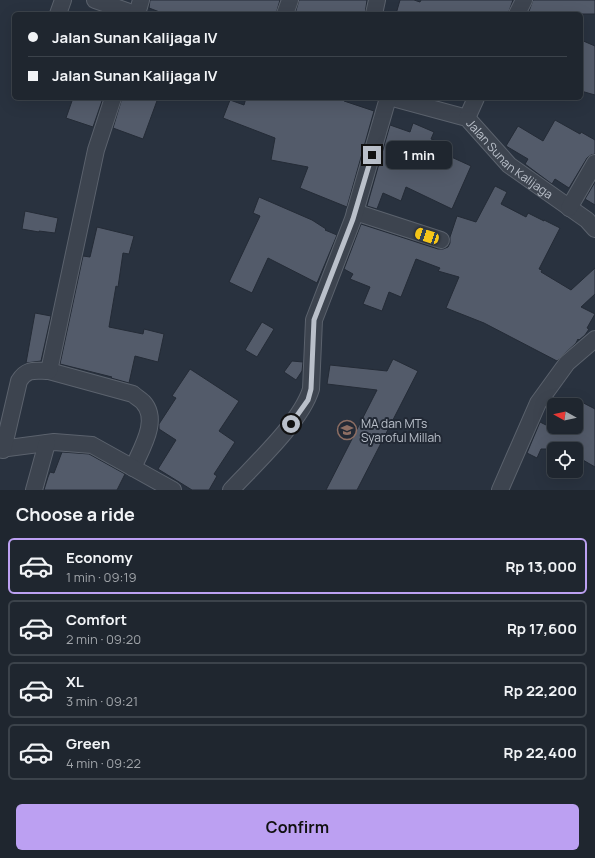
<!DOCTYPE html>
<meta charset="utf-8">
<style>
:root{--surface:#1f262f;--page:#2c323b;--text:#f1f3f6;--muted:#a1a5aa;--line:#3c434b;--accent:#bca0f2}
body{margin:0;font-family:Manrope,sans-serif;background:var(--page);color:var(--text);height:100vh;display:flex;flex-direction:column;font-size:15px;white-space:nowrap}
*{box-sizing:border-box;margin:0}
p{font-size:13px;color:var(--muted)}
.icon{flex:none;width:22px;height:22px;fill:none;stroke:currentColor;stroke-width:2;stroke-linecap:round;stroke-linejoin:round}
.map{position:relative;height:490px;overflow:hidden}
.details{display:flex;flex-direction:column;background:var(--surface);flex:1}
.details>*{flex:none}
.hud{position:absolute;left:12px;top:12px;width:571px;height:88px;border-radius:6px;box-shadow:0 4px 16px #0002,0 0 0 1px var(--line);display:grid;align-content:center;height:88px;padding:0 16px;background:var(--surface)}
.needle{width:26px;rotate:278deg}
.buttons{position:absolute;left:547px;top:398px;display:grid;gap:8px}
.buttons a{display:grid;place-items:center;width:36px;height:36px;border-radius:6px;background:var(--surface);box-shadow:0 4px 16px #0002,0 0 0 1px var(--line);font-size:20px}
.end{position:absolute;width:18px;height:18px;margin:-9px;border:5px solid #bac0ca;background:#111;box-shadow:0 0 0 2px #111}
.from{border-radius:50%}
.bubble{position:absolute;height:28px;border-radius:6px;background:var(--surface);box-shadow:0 4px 16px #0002,0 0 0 1px var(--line);font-size:13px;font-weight:700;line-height:28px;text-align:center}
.car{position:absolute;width:12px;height:24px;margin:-12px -6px;border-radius:5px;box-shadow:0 0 3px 1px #0007;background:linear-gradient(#f5c518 24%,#345 0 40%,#f5c518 0 76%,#345 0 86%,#f5c518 0)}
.hud b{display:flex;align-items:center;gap:14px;height:38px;font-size:15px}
.hud b+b{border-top:1px solid var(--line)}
.hud i{width:10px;height:10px;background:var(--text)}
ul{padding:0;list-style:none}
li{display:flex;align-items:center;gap:12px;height:56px;margin:0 8px 6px;padding:0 8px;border:2px solid var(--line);border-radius:6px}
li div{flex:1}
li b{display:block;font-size:15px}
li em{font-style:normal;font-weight:700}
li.on{border-color:var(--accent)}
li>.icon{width:36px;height:36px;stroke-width:1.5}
h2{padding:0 16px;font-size:18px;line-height:48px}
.button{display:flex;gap:8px;margin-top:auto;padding:8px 16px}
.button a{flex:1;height:46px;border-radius:6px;background:var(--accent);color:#111;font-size:16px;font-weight:700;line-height:46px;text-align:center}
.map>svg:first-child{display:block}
.building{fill:#535b6a;stroke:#242b36}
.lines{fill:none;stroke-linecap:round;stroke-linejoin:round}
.street-casing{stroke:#5b626d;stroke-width:18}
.street{stroke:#3d444f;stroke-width:16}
.route{stroke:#bac0ca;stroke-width:5}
.labels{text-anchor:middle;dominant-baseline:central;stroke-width:4;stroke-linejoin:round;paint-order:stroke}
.street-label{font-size:12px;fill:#bac0ca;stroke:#222935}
.poi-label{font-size:12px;fill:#bac0ca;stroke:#222935;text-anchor:start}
</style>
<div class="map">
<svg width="595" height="490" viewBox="0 0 595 490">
<rect width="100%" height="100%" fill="#29323f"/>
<path class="building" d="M150,0H280L276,14H165L149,8Z
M299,0H367L365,14H295Z
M400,0H414L420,2L421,0H513L508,14H455L449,12L448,14H396Z
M533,0H595V14H528Z
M581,40L595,46V95L581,91Z
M73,98H103L93,127L66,118Z
M122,98H158L143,139L113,128Z
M246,98H345L344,101L374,111L347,207L300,188L308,167L271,160L275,138L223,118L230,100L244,105Z
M555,120L580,134L581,132L595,140V154L591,155L587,158L569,188L555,179L552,184L525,164L528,159L506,146L518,126L543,141Z
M413,123L434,132L431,139L450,147L447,155L471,166L452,209L406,187L401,201L383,193L377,209L367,206L390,125L410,132Z
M595,182V205L585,199Z
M495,186L507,192L501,204L526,217L528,213L544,221V220L560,228L539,269L542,270L541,272L571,290L595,268V294L581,307L595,314L587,328L589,329L585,335L579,340L578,339L576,343L557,361L484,323L446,308L459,277L438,271L440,268L416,259L401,297L389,292L382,311L363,304L370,287L350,279L353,274L344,269L361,224L438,249H443L448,247L450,243V237L457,216L476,222Z
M259,197L312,220L326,229L325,230L337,235L317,283L268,258L252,293L229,282L260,216L253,213Z
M25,211L58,218L55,233L39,231V232L22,229Z
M97,227L134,236L129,254L123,253L118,287L116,286L109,327L143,334L144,329L164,334L158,362L135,356L129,383L111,378L112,377L60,364L83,256L90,257Z
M35,313L51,316L41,361L26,363Z
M262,322L274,329L257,357L245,350Z
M393,359L418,371L357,490H326L377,390L327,384L330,365L387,371Z
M292,361L303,362L302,371L296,380L284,372Z
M190,369L239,401L219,431L235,442L214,474L217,476L209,490H192L158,469L176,440L159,429V424L176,398L172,396Z
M574,398L595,409V467L576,456V449H541L537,458L527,453L540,422L558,431L560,427H576V405H571Z
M62,452L89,454L125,474L117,490H44L48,477L50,472L54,473Z"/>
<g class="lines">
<defs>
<g id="street">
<path d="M95,0L135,14"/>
<path d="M58,14L63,0"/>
<path d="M137,14L141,0"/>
<path d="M285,14L290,0"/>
<path d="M374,14L377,0"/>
<path d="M517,14L524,0"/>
<path id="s1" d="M393,98L467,118L509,165L587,220L595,229"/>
<path d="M467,118L476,98"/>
<path d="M569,208L595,163"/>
<path d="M355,212L441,240"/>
<path d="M49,371L133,394C136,397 140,399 143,402C160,420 141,449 133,468"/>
<path d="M0,449L54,442L92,445L173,490"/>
<path d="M3,450L19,381C27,368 35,371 49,371L96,150L113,98"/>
<path d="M34,490L47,443"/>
<path d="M231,490C255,464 301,422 311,389L314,320L353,219L388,98"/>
<path d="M500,490L538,403L567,363L595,339"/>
</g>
</defs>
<use href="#street" class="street-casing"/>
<use href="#street" class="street"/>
</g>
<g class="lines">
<path class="route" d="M291,424L308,400L311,389L314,320L353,219L372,155"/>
</g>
<defs>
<symbol id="school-ring" viewBox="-11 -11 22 22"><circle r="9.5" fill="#222935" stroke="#8d6e63" stroke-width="1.5"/><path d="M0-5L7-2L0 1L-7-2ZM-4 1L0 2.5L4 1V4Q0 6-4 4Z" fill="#8d6e63"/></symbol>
</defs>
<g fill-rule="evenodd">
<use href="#school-ring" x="336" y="419" width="22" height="22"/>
</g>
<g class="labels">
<g class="street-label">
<text stroke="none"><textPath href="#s1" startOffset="136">Jalan Sunan Kalijaga</textPath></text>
</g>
<g class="poi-label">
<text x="361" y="423">MA dan MTs<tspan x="361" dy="14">Syaroful Millah</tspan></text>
</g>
</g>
</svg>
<div class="buttons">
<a><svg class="needle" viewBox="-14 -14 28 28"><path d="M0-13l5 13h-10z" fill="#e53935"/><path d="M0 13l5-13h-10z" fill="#a1a5aa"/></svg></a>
<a><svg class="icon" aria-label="locate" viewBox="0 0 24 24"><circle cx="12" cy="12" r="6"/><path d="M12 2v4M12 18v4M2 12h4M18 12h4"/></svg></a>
</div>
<i class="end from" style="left:291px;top:424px"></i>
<i class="end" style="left:372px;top:155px"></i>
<div class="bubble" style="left:386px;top:141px;width:66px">1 min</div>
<i class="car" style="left:427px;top:236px;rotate:288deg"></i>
<div class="hud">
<b><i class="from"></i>Jalan Sunan Kalijaga IV</b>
<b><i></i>Jalan Sunan Kalijaga IV</b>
</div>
</div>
<section class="details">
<h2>Choose a ride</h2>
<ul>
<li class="on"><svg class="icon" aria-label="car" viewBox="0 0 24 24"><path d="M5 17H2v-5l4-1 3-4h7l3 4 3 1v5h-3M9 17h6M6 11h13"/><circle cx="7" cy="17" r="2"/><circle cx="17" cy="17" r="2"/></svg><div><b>Economy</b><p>1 min · 09:19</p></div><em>Rp 13,000</em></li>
<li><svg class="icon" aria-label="car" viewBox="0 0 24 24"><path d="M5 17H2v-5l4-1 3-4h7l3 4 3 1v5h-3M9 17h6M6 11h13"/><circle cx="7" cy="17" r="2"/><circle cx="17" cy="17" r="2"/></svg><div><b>Comfort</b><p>2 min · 09:20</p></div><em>Rp 17,600</em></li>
<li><svg class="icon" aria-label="car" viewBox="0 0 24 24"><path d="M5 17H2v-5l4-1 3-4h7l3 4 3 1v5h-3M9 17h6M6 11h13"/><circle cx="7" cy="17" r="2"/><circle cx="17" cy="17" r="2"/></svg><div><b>XL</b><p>3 min · 09:21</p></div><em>Rp 22,200</em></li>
<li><svg class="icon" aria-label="car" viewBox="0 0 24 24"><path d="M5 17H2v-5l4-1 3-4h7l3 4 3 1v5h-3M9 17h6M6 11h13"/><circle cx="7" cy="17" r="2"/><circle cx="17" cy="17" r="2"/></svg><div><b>Green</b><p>4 min · 09:22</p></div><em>Rp 22,400</em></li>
</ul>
<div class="button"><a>Confirm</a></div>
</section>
